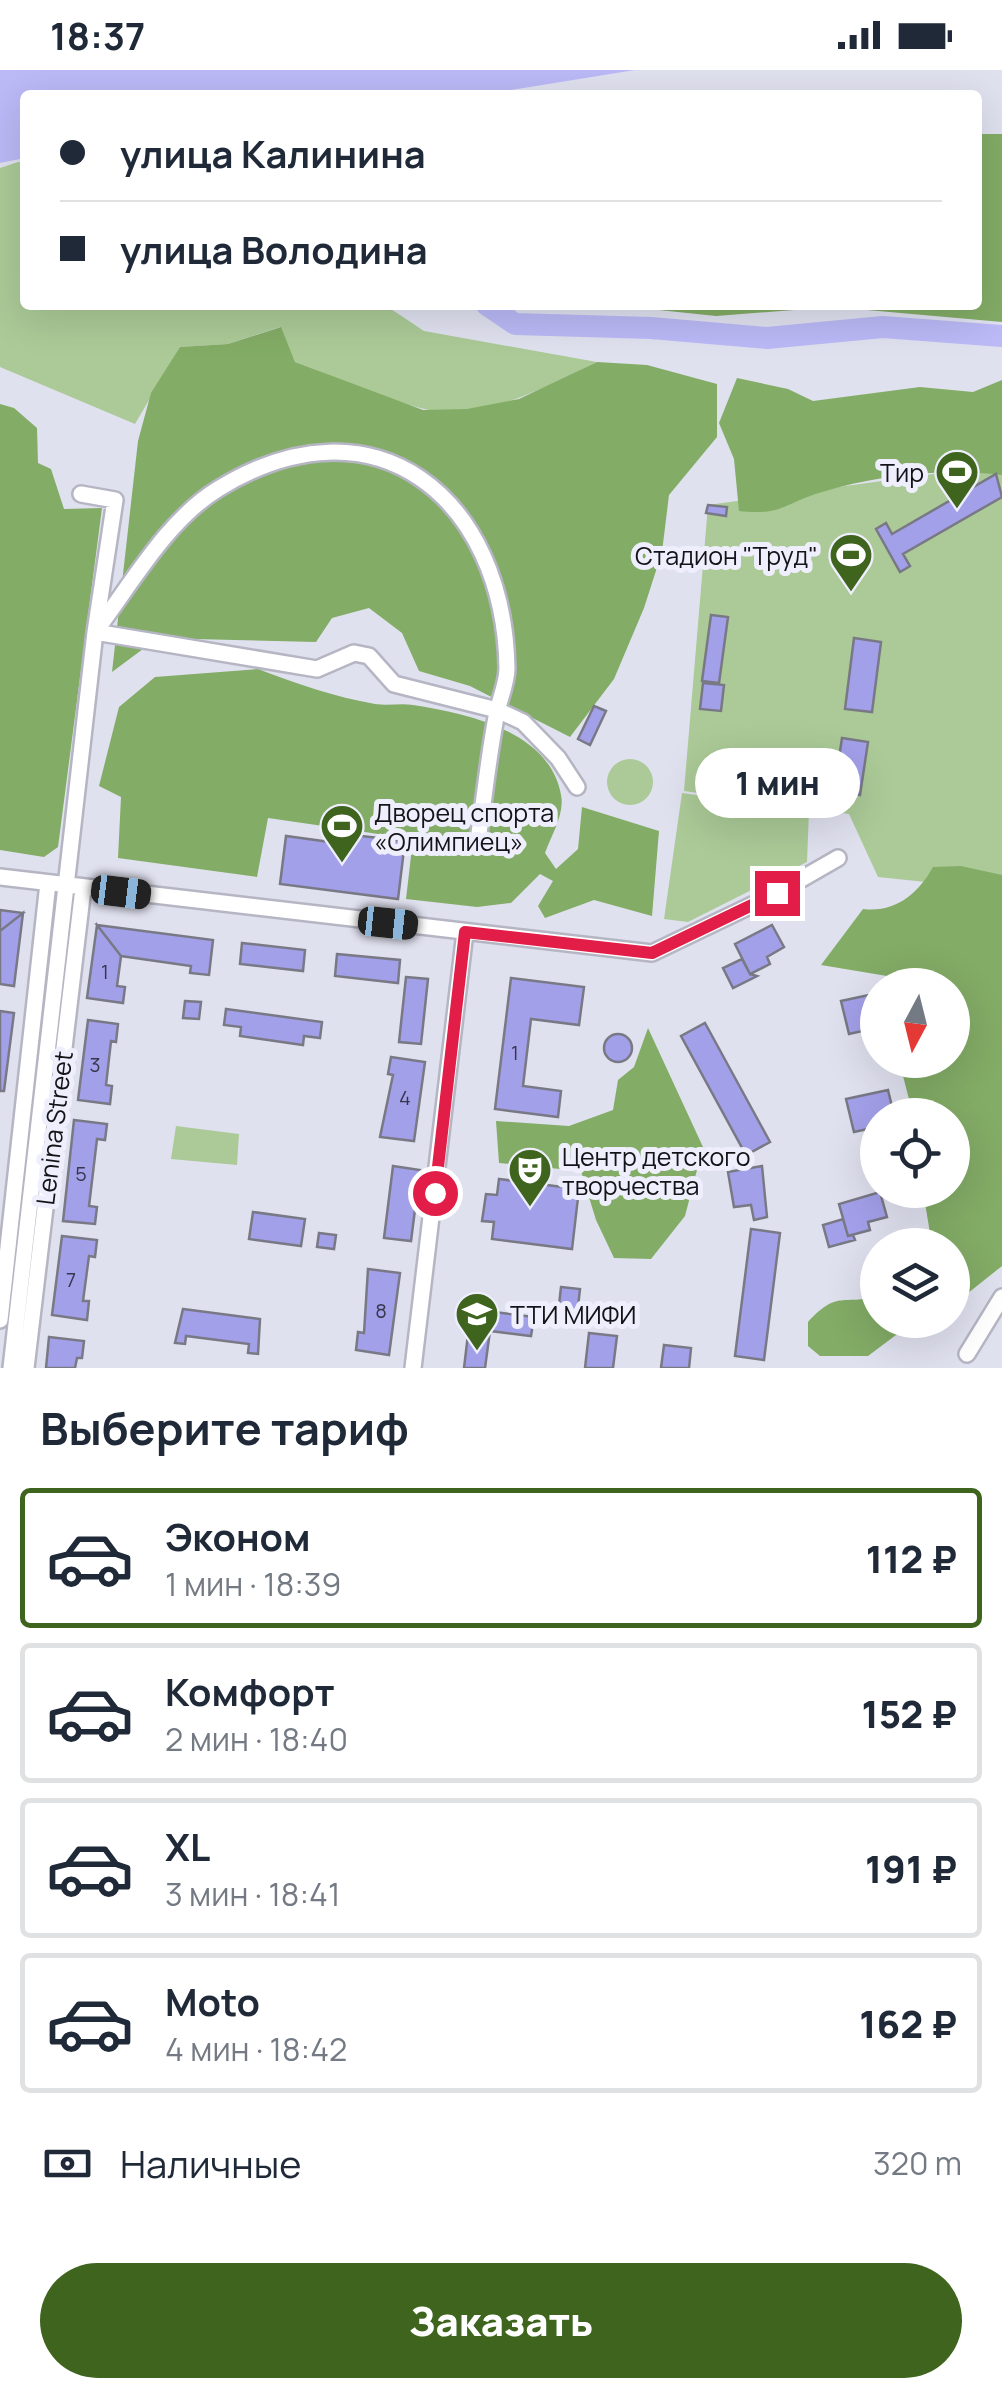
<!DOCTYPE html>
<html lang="ru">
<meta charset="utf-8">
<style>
:root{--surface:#fff;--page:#f6f6f7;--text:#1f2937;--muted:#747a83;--line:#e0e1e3;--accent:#3e641e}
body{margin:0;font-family:Manrope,sans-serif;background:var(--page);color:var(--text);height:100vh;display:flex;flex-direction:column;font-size:38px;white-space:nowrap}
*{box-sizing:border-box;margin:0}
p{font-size:32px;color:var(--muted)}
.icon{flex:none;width:55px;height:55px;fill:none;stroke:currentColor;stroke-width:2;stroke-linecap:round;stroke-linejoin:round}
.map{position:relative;height:1298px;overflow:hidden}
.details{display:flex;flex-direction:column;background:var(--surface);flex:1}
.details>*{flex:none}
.top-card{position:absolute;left:20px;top:20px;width:962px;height:220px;border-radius:10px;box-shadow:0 10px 40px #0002;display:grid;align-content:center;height:220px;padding:0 40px;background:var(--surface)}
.needle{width:65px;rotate:187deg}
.tools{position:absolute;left:860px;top:898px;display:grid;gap:20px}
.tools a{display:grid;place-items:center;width:110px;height:110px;border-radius:50%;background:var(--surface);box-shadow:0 10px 40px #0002;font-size:50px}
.end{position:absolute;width:45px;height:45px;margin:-22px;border:12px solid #e11d48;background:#fff;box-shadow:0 0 0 5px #fff}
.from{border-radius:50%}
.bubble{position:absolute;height:70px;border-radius:35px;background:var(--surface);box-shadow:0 10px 40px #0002;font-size:32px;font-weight:800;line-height:70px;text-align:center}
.car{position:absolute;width:30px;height:60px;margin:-30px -15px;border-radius:12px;box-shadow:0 0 8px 2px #0007;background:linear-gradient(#222 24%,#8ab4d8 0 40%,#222 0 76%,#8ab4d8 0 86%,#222 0)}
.top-card b{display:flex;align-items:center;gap:35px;height:95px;font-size:38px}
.top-card b+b{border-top:2px solid var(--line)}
.top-card i{width:25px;height:25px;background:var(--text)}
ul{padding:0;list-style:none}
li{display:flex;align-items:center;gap:30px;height:140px;margin:0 20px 15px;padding:0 20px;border:5px solid var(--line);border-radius:10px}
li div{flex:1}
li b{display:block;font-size:38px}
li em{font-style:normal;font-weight:800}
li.active{border-color:var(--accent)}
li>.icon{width:90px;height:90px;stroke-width:1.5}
h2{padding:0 40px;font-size:45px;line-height:120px}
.pay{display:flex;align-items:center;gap:25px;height:110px;padding:0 40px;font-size:38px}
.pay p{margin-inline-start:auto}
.action{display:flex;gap:20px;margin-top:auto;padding:20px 40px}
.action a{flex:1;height:115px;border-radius:60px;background:var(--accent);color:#fff;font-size:40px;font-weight:800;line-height:115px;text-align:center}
.status{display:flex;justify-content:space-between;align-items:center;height:70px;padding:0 50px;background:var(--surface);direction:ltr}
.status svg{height:28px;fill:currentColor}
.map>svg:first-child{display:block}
.green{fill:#abca97}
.forest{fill:#83ac66}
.water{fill:#bbb9f6}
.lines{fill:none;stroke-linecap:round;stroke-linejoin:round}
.river{stroke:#bbb9f6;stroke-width:22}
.building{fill:#a3a0ea;stroke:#797986;stroke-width:2.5}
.minor-casing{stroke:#b5b5c3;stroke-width:20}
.minor{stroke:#fff;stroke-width:15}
.route{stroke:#e11d48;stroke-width:12}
.labels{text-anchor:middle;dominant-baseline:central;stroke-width:10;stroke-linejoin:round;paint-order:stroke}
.number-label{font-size:20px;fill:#37364c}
.poi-label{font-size:25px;fill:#131318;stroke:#eeeefc;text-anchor:start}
.street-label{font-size:25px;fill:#131318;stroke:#eeeefc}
</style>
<div class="status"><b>18:37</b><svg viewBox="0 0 49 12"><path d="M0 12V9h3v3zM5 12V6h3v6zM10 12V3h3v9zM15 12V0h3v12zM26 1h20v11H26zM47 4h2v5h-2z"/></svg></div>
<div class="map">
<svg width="1002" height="1298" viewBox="0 0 1002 1298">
<rect width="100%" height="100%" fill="#e0e1ef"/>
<path class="green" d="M18,92H25V235H385L424,261L597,292C545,317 480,354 420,338C378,327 336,307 295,292L280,257L228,274L180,277L135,354L0,297V98Z
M998,395L1002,399V820L878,807L849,744L684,721L708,435Z
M607 712a23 23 0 1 1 46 0a23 23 0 1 1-46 0Z
M682,723L809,741L807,792L688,852L664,849Z
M176,1056L239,1064L237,1095L171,1089Z"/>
<path class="forest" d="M978,64H1002V252L833,237L716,246L611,235H978Z
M281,257L295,292L423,340L467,339L519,329L597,292L647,295L717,314V367L669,425L662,482L644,538L614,609L570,667L470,616L419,601L402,563L369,538L332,548L316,572L194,569L143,579L112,602L138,371L151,323L180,277L228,274Z
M737,308L788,319L813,331L920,317L973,322L1002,310V405C944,398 878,405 822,422C784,433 783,446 739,441L734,389L719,353Z
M0,334L14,338L37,358L38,393L51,399L64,439L102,438L58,777L44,787L0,780Z
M258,599C297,614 335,627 375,634C388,636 401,633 413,635C466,643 550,661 561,725C565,744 551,766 545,783L556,799L578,779L582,737L659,761L652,846L594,830L545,848L538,836L553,811L540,804L511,833L477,837L406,829L413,769L268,748L257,807L118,788L121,727L99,716L119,637L155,607Z
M961,796L1002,805V1196L953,1235L952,1175H932L925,1133L912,1120H952V1045H913L902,1002L905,990H952V915H907L899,908L821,895L863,839C895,843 918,824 933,797Z
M648,958L703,1077L685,1146L651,1189L614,1188L596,1150L581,1101L499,1093L496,1051L569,1056L613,1040L618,1010L634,997Z
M877,1226L878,1250H916L868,1286H820L808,1276V1252C838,1219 844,1236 877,1226Z"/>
<path class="water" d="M0,0H635L481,25H25V88L0,93Z"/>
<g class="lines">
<path class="river" d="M487,235L515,254L651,258L767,268L883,257L1002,266"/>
</g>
<path class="building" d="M996,404L1002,427L903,484L910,496L900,502L876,459L886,453L892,464Z
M708,435L727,437L726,446L706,443Z
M711,545L728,547L719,613L702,611Z
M854,568L881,572L872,642L845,639Z
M703,613L724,615L721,641L700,639Z
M594,636L606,641L590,675L578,669Z
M842,668L868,672L860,725L834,721Z
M353,765L405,771L398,829L280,814L286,766L352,775Z
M0,840L23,843L0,861Z
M23,843L14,916L0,914V861Z
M97,855L121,886L117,916L125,917L123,933L87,928Z
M97,855L213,870L209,905L190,903L191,896L121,886Z
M772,855L784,877L767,887L770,894L750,904L735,874Z
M242,873L305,880L303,901L240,894Z
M337,884L400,890L398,913L335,906Z
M742,889L750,904L757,906L733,918L723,898Z
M406,907L428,909L421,974L399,972Z
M511,908L584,917L579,955L531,949L523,1016L561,1021L558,1047L495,1039Z
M878,923V949L869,951L871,959L849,964L841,931Z
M185,931L201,932L199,949L183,948Z
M226,939L322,952L320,968L304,966L303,975L240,966L241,957L224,955Z
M0,941L14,943L4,1021H0Z
M88,950L118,954L116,972L111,971L106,1015L112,1016L110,1034L78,1030Z
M705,953L770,1072L746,1085L681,966Z
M604 978a14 14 0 1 1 28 0a14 14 0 1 1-28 0Z
M391,987L425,992L414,1071L380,1067L393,1005L388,1004Z
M888,1020L894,1045H878L877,1057L854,1062L846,1029Z
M74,1050L107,1054L105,1070L97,1069L89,1136L97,1137L95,1154L63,1151Z
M393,1096L420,1100L411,1171L384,1168Z
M762,1096L767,1147L754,1150L751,1135L734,1137L728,1102Z
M499,1109L579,1119L572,1179L492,1169L494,1152L482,1151L486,1124L497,1125Z
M880,1122L887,1147L868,1152L870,1160L848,1166L839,1134Z
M253,1142L305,1149L301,1176L249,1169Z
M843,1149L848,1166L853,1165L855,1170L829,1177L823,1155Z
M751,1159L780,1163L764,1290L735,1286Z
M319,1163L336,1165L334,1179L317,1177Z
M62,1166L97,1170L95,1187L89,1186L83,1231H89L87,1250L52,1245Z
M368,1199L400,1203L389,1285L356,1280L358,1262L364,1263Z
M561,1217L580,1219L577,1246L558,1244Z
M183,1239L260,1249L258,1284L248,1283L249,1274L186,1266L185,1274L175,1273Z
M471,1239L534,1247L531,1266L490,1261L485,1298H464Z
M589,1263L617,1266L613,1298H585Z
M49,1267L84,1271L82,1288H77L75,1298H46Z
M664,1275L691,1278L689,1298H661Z"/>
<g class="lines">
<defs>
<path id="minor" d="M479,763C485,723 489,682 497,642C500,628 507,613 507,598C504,428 375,322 218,419C166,451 131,515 95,562L317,599L354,583L369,586L394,614L497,640L523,652L558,688L577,717
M0,807L652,883L777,823L838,788
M0,1250L48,813
M967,1284L1002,1227
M11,1298L95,562L115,430L81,424
M26,1298L83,818
M413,1298L465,862"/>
</defs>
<use href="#minor" class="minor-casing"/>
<use href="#minor" class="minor"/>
</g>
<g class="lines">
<path class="route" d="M435,1123L465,862L652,883L777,823"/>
</g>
<defs>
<symbol id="stadium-pin" viewBox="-11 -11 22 30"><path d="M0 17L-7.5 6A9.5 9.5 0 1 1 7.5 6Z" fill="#3e641e" stroke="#eeeefc"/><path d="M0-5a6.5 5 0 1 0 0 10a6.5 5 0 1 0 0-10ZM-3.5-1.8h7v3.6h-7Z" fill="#fff"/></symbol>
<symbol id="theatre-pin" viewBox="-11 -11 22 30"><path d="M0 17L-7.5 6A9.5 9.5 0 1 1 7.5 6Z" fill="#3e641e" stroke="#eeeefc"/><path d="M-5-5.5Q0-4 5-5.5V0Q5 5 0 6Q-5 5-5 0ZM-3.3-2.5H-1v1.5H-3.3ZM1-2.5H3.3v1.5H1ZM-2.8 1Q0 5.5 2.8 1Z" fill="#fff"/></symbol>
<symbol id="university-pin" viewBox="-11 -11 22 30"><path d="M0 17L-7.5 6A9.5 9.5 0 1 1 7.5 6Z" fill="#3e641e" stroke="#eeeefc"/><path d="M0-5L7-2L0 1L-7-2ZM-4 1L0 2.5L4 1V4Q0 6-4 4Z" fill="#fff"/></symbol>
</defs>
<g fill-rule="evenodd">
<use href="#stadium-pin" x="932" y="377" width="50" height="68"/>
<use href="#stadium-pin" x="826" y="460" width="50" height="68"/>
<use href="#stadium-pin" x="317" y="731" width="50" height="68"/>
<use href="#theatre-pin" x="505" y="1075" width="50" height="68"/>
<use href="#university-pin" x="452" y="1219" width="50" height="68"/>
</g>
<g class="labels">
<g class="number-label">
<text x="105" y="901">1</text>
<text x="515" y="982">1</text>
<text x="95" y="994">3</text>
<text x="405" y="1027">4</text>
<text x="81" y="1103">5</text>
<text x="71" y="1209">7</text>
<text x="381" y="1240">8</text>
</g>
<g class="poi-label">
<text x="924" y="402" text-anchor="end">Тир</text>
<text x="818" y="485" text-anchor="end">Стадион "Труд"</text>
<text x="374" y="742">Дворец спорта<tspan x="374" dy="29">«Олимпиец»</tspan></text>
<text x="562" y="1086">Центр детского<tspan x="562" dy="29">творчества</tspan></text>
<text x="510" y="1244">ТТИ МИФИ</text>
</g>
<g class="street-label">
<text transform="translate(54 1058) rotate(-83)">Lenina Street</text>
</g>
</g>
</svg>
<div class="tools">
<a><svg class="needle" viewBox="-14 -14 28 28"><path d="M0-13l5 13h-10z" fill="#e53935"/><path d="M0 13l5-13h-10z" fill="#747a83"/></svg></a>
<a><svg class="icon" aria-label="locate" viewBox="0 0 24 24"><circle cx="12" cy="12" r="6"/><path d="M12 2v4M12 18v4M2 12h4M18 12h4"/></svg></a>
<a><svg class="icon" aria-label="layers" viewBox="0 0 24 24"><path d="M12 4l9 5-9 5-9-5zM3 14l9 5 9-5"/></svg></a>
</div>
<i class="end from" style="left:435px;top:1123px"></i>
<i class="end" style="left:777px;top:823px"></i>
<div class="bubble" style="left:695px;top:678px;width:165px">1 мин</div>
<i class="car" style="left:121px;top:822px;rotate:97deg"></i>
<i class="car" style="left:388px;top:853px;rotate:96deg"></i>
<div class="top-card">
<b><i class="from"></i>улица Калинина</b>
<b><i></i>улица Володина</b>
</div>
</div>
<section class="details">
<h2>Выберите тариф</h2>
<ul>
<li class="active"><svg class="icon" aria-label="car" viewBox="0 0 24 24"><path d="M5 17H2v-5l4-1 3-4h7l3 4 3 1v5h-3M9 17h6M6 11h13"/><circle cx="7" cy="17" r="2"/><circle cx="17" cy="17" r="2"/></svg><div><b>Эконом</b><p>1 мин · 18:39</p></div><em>112 ₽</em></li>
<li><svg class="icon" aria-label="car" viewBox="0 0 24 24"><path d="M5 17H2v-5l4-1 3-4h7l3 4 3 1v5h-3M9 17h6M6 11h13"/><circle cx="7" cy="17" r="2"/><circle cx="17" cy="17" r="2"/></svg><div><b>Комфорт</b><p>2 мин · 18:40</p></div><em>152 ₽</em></li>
<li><svg class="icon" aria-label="car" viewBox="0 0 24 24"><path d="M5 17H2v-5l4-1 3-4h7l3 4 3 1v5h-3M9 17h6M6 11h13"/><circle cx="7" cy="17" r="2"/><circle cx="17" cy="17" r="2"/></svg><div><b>XL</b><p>3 мин · 18:41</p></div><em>191 ₽</em></li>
<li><svg class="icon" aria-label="car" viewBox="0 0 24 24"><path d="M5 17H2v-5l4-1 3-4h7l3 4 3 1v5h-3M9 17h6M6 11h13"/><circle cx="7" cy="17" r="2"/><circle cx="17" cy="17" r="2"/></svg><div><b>Moto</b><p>4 мин · 18:42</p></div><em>162 ₽</em></li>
</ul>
<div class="pay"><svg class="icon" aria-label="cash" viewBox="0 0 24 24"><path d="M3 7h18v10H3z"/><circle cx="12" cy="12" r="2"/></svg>Наличные<p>320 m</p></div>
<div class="action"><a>Заказать</a></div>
</section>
